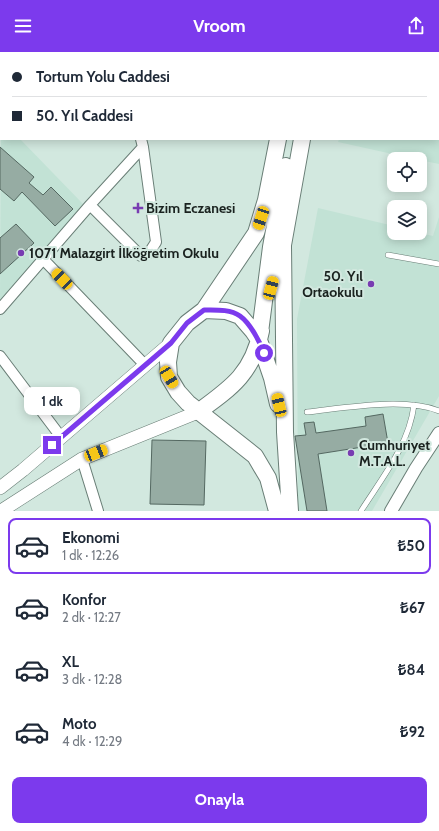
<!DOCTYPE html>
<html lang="tr">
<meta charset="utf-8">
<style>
:root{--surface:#fff;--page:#f6f6f7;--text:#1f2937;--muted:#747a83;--line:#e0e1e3;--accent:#7c3aed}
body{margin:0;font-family:Cabin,sans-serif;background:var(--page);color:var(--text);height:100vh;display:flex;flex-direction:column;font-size:15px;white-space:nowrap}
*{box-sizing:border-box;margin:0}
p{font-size:13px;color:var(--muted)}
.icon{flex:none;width:22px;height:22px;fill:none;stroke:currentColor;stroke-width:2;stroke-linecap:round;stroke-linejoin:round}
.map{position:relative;height:459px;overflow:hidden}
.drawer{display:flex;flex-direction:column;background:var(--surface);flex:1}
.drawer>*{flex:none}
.guide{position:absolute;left:0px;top:0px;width:439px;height:88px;box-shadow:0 2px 10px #0003;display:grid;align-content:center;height:88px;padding:0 12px;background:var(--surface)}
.tools{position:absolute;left:387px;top:100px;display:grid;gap:8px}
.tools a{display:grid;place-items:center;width:40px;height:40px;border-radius:8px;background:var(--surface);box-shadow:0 2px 10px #0003;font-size:20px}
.end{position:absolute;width:18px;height:18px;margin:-9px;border:5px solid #7c3aed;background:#fff;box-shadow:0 0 0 2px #fff}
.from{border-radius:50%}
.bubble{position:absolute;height:28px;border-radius:8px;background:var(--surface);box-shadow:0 2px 10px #0003;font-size:13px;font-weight:700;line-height:28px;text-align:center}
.car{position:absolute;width:12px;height:24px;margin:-12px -6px;border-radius:5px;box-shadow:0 0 3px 1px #0007;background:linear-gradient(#f5c518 24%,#345 0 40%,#f5c518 0 76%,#345 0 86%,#f5c518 0)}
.guide b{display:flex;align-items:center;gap:14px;height:38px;font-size:15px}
.guide b+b{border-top:1px solid var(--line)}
.guide i{width:10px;height:10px;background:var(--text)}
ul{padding:7px 0 0;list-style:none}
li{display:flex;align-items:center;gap:12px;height:56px;margin:0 8px 6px;padding:0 4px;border:2px solid transparent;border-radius:8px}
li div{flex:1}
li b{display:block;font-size:15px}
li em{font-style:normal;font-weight:700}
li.on{border-color:var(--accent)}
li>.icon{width:36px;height:36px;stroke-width:1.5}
.primary-button{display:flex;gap:8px;margin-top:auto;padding:8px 12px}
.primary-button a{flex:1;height:46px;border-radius:8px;background:var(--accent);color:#fff;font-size:16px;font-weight:700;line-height:46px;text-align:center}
header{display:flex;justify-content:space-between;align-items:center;height:52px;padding:0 12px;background:var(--accent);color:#fff;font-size:18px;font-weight:700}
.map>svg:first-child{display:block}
.built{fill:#c2e2d5}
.building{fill:#96aca3;stroke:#546861}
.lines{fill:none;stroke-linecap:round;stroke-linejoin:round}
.service-casing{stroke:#697e76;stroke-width:6}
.minor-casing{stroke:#697e76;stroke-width:12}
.tertiary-casing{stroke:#697e76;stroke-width:14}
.secondary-casing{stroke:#697e76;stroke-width:14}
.trunk-casing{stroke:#697e76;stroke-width:18}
.service{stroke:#fff;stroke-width:5}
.minor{stroke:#fff;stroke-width:10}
.tertiary{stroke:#fff;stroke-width:12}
.secondary{stroke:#fff;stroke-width:13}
.trunk{stroke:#fff;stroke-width:16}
.route{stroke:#7c3aed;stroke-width:5}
.poi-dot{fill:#783cb2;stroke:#d2e8df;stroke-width:1.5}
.labels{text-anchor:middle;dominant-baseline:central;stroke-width:4;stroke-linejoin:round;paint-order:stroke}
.poi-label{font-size:14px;font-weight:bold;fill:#1a221f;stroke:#d2e8df;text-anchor:start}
</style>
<header><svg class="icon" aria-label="menu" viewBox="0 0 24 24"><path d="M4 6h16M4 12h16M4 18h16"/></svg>Vroom<svg class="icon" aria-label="share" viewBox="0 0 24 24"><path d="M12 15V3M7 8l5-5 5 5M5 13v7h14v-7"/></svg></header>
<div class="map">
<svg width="439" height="459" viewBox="0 0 439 459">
<rect width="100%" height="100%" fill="#d2e8df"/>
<path class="built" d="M338,0H439V112L420,108V107H415L338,90L339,87H438V1H337Z
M1,69V87H20L84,153L0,249Z
M318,156L394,174V181H420L433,184L439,165V344L372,459H298L297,267Z"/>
<path class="building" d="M0,95L34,125L29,131L43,143L51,135L73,157L55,174L22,140L14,149L0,137Z
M16,172L34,191L0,222V186Z
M383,362L388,391L318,402L327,459H307L295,384L306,383L304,371L314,370L316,381L366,374L365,365Z
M152,388L206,389L204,453L150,452Z"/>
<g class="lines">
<defs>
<path id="service" d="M388,203L439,212
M307,360C344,356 405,345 439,359
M361,459C382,426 409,393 414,353"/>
<path id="minor" d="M118,0V1
M84,1L85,0
M0,59L1,58
M90,153L141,204L149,201L156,190L143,95
M43,207L145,313
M0,257L90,153L143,95L141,87
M0,304L61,385
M82,407L98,459"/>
<path id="tertiary" d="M391,459L416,416L439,381"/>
<path id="secondary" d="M0,436L23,418L171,291
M1,459L82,407L198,360"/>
<path id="trunk" d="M294,1V0
M308,1V0
M204,258L226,259L240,264L253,279L259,288L272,326L278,352
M259,288L271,195L286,114
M198,360C231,336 253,321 261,279
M277,459L268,426L255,404L188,351L178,340L169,325L168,310L171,291L187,271L204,258L256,181L266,148L278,87
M290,459L285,380L283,193L302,87"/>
</defs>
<use href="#service" class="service-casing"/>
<use href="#minor" class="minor-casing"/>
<use href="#tertiary" class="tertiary-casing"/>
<use href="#secondary" class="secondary-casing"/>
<use href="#trunk" class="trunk-casing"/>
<use href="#service" class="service"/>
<use href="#minor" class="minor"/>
<use href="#tertiary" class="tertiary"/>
<use href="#secondary" class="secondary"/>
<use href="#trunk" class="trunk"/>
</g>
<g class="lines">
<path class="route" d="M52,393L171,291L187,271L204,258C216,258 230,257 240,264C250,271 260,290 264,301"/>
</g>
<g class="poi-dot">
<path d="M136 150h4v4h4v4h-4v4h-4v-4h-4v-4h4z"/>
<circle cx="21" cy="201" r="4"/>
<circle cx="371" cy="232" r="4"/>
<circle cx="351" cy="401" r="4"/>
</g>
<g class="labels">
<g class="poi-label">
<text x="146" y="156">Bizim Eczanesi</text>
<text x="29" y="201">1071 Malazgirt İlköğretim Okulu</text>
<text x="363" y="224" text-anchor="end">50. Yıl<tspan x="363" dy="16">Ortaokulu</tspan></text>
<text x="359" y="393">Cumhuriyet<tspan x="359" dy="16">M.T.A.L.</tspan></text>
</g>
</g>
</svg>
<div class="tools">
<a><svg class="icon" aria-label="locate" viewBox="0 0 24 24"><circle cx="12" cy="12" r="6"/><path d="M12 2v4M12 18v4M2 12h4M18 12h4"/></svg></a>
<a><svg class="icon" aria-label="layers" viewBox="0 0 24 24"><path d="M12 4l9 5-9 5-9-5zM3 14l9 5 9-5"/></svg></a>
</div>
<i class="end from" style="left:264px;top:301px"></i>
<i class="end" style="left:52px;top:393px"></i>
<div class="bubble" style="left:24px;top:335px;width:56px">1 dk</div>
<i class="car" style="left:261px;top:166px;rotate:198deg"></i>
<i class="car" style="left:62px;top:227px;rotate:316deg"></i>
<i class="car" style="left:271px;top:236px;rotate:15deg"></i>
<i class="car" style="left:169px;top:325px;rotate:149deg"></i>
<i class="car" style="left:279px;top:353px;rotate:347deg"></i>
<i class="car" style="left:96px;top:401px;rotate:68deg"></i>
<div class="guide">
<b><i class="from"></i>Tortum Yolu Caddesi</b>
<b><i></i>50. Yıl Caddesi</b>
</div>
</div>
<section class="drawer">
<ul>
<li class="on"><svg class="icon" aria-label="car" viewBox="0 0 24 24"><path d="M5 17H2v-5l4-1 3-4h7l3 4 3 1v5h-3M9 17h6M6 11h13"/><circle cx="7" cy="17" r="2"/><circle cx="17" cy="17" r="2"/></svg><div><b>Ekonomi</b><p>1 dk · 12:26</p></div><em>₺50</em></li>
<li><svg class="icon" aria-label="car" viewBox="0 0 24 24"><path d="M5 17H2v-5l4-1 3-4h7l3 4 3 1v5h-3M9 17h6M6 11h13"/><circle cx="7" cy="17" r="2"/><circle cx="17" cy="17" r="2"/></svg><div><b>Konfor</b><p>2 dk · 12:27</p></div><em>₺67</em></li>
<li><svg class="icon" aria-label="car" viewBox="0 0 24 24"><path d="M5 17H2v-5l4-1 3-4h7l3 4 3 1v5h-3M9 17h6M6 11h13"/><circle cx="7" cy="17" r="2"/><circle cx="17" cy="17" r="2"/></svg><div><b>XL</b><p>3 dk · 12:28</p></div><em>₺84</em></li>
<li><svg class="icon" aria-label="car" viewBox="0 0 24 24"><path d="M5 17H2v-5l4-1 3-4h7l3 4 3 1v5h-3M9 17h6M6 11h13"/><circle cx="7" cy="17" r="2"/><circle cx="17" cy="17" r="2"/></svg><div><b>Moto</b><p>4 dk · 12:29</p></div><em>₺92</em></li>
</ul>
<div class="primary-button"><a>Onayla</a></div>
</section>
